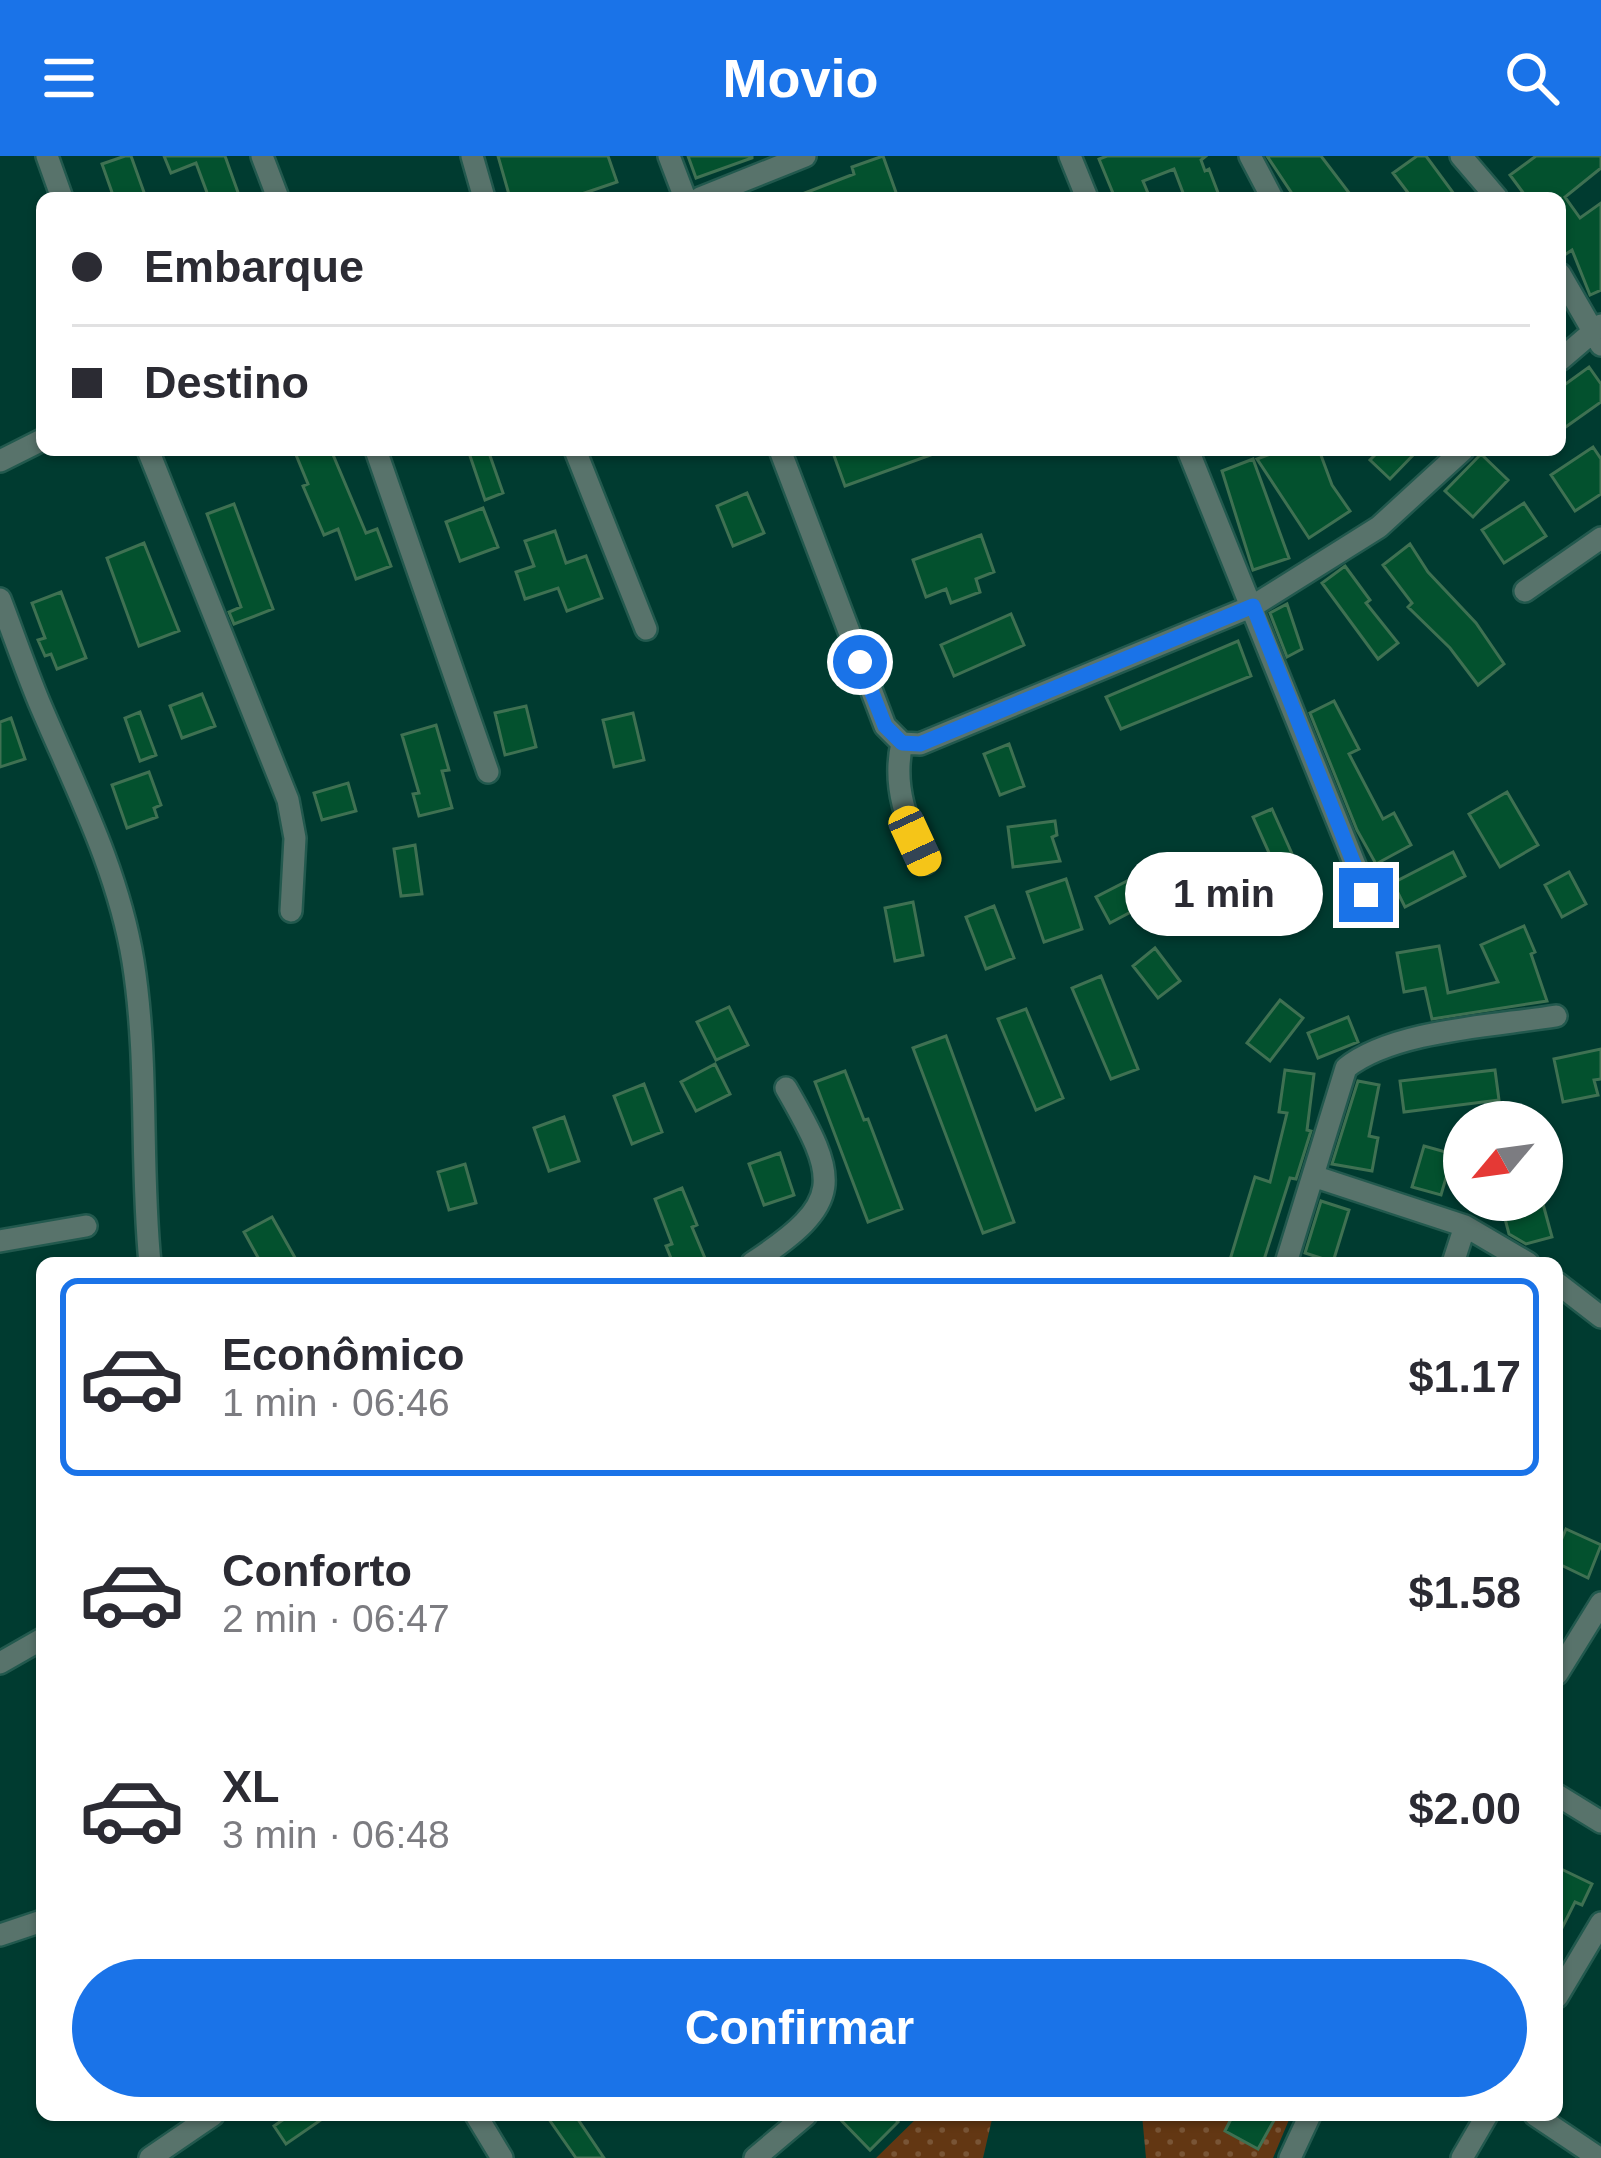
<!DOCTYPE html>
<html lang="pt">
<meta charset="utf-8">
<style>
:root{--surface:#fff;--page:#f2f2f3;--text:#2b2b33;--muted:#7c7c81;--line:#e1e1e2;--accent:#1a73e8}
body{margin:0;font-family:Helvetica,sans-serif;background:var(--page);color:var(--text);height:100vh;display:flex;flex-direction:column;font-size:45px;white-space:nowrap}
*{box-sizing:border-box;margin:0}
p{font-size:39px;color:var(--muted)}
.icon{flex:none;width:66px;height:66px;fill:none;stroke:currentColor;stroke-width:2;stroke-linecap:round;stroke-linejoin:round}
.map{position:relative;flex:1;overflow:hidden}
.drawer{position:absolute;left:36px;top:1101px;width:1527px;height:864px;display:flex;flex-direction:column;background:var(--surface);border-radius:18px;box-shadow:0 3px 9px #0004}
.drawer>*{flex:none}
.guide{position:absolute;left:36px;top:36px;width:1530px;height:264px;border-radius:18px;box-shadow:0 3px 9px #0004;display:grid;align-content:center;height:264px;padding:0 36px;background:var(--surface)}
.needle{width:78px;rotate:241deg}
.buttons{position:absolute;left:1443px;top:945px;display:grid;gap:24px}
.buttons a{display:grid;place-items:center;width:120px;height:120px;border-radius:50%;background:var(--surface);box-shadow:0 3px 9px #0004;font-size:60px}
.end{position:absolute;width:54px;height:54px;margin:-27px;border:15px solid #1a73e8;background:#fff;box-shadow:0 0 0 6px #fff}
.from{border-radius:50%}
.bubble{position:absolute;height:84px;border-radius:42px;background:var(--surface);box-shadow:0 3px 9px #0004;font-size:39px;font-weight:700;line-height:84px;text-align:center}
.car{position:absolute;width:36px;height:72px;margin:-36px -18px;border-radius:15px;box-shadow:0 0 9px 3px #0007;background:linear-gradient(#f5c518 24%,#345 0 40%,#f5c518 0 76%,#345 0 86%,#f5c518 0)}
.guide b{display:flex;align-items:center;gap:42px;height:114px;font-size:45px}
.guide b+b{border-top:3px solid var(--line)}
.guide i{width:30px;height:30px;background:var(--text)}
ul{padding:21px 0 0;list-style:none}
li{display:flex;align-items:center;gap:36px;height:198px;margin:0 24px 18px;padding:0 12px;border:6px solid transparent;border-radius:18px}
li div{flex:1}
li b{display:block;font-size:45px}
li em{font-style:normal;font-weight:700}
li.current{border-color:var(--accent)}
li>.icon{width:108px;height:108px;stroke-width:1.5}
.action{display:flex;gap:24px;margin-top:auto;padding:24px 36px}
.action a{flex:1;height:138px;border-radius:72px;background:var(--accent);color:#fff;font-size:48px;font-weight:700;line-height:138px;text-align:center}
header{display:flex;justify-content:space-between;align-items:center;height:156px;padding:0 36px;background:var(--accent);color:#fff;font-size:54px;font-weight:700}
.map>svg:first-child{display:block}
.grass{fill:url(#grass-dots)}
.building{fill:#03512e;stroke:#3f7152;stroke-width:3}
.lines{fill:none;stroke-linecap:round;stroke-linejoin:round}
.street-casing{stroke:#22594e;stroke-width:26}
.street{stroke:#58736b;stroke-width:21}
.route{stroke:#1a73e8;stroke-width:15}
</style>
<header><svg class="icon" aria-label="menu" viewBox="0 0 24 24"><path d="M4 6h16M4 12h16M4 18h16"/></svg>Movio<svg class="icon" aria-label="search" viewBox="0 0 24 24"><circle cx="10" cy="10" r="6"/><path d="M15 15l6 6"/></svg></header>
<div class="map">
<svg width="1601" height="2002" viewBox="0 0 1601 2002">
<defs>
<pattern id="grass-dots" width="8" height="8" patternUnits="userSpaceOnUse" patternTransform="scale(3)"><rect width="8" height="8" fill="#633713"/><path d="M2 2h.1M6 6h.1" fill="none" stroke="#795536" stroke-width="1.8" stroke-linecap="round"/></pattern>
</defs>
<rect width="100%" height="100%" fill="#003b30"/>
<path class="grass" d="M920,1959H993L983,2002H876Z
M1142,1959H1291L1273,2002H1146Z"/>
<path class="building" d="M125,0H131L146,42H114L102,8Z
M164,0H225L240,42H209L196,7L171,17Z
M498,0H608L617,26L570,42H510Z
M688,0H752V2L696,22Z
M883,0L898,42H792L854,18L852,11Z
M1107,0H1206L1201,4L1205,15L1209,13L1220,42H1185L1174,13L1143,25L1150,42H1115L1099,3Z
M1267,0H1321L1353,42H1295Z
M1417,0H1426L1457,42H1412L1393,17Z
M1536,0H1601V12L1565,41L1580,62L1601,47V134L1590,139L1572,94L1560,102V42H1527L1510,19Z
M1589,211L1601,228V246L1560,275V232Z
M1593,291L1601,303V338L1575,355L1551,319Z
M294,294H331L366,377L377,373L391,410L356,423L338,373L324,379L303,330L308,328Z
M468,294H488L503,337L485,344Z
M832,294H939V296L845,330Z
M1281,294H1319L1332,329L1350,355L1309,382L1257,303Z
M1380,294H1418L1390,323L1370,304Z
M1481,298L1508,324L1473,361L1445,335Z
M1253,303L1289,402L1253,414L1222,315Z
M747,337L764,377L733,390L717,350Z
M1524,347L1546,380L1504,407L1482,374Z
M234,348L273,453L234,468L229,456L241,451L207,358Z
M483,352L498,391L460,405L446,366Z
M555,375L566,407L586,400L602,442L567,455L558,432L525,443L516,416L534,410L525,385Z
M981,379L994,416L976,423L980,436L951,447L946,433L926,441L913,404Z
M144,387L179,475L139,490L107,402Z
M1410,388L1428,416L1476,467L1504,508L1478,529L1450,492L1408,451L1412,447L1383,409Z
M1345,410L1370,444L1366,447L1398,487L1378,503L1322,427Z
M61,436L86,502L57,513L51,498L45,500L38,484L45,482L32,447Z
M1287,448L1302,493L1287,501L1270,457Z
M1011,458L1024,489L954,520L941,489Z
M1238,485L1251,520L1121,573L1106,541Z
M202,538L215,570L182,582L170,550Z
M1334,545L1359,593L1349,598L1383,663L1394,657L1411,689L1376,708L1357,674L1310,557Z
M526,550L536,591L505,599L495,557Z
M140,556L156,599L140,605L125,562Z
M633,557L644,604L614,611L603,564Z
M11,562L25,603L0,611V566Z
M436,569L449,614L442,615L452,652L419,660L413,638L419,637L402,579Z
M1009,588L1024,630L1000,639L984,598Z
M149,616L161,649L154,652L157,661L127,672L112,629Z
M348,627L356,655L322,664L314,637Z
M1507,636L1538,689L1500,711L1469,658Z
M1272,653L1293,700L1274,708L1253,661Z
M1055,665L1057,679L1052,681L1060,705L1013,711L1008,671Z
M415,689L422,738L401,740L394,693Z
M1453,696L1465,720L1405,751L1393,727Z
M1569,716L1586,748L1562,761L1545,729Z
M1066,723L1082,773L1044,786L1027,736Z
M1129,724L1142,750L1110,767L1096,741Z
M913,746L923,799L895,805L885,752Z
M994,750L1014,802L986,813L966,761Z
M1524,770L1535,796L1531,798L1547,845L1432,863L1425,832L1404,836L1397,797L1439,790L1448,837L1498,826L1481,789Z
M1155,792L1180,825L1158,842L1133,810Z
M1101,820L1138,913L1111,923L1072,832Z
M1280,844L1303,862L1270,905L1247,887Z
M729,851L748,889L716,904L697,866Z
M1026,853L1063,942L1036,954L998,863Z
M1348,861L1358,886L1318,902L1308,877Z
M946,880L1014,1066L983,1077L913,892Z
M1601,893V923L1594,924L1598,939L1563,946L1554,903Z
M715,908L730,938L696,955L681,926Z
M1285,914L1314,918L1307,974L1311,975L1296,1023L1290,1022L1263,1107H1229L1255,1021L1270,1026L1287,957L1279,956Z
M1495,914L1499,944L1404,956L1400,925Z
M845,915L864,964L868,963L902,1053L868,1066L815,926Z
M1358,925L1379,929L1369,980L1378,982L1372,1015L1332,1008Z
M644,928L662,976L632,988L614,940Z
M564,961L579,1005L549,1015L534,972Z
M1424,990L1453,998L1441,1039L1412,1031Z
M780,997L794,1039L764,1049L749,1008Z
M465,1008L476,1047L449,1054L438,1016Z
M682,1032L697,1069L692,1071L707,1107H673L666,1090L672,1088L655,1043Z
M1321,1045L1349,1054L1333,1106L1305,1097Z
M1543,1048L1552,1081L1526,1088L1509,1078L1504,1059Z
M272,1061L298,1107H261L244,1076Z
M1566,1373L1601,1389L1588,1422L1557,1407V1394Z
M1557,1711L1592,1728L1582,1749L1575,1746L1557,1782Z
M290,1959H328L286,1988L274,1970Z
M546,1959H575L604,2002H576Z
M836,1959H892L898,1966L870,1994Z
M1233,1959H1277L1258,1993L1225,1975Z"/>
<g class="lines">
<defs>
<path id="street" d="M47,0L62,42
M262,0L278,42
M472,0L484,42
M669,0L685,42
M1070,0L1087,42
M1250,0L1272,42
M1461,0L1497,42
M700,42L805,0
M1560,118L1601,189
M1560,204L1601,169
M148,294L288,644L295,682L291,755
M376,294L488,616
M575,294L646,473
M780,294L885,570L902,587L920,588L1253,450L1379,371L1463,294
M1188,294L1367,739
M0,305L42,284
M1525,435L1601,382
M0,443C13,477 25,512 39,546C75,631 118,713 133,805C149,905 140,1007 150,1107
M902,587C892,631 907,667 926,707
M1313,1020L1465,1070L1528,1107
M0,1085L86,1070
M752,1107C845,1046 839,1024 786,932
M1286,1107L1346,912C1393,874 1495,870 1556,860
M1453,1107L1465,1070
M1557,1127L1601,1161
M0,1507L42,1483
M1557,1518L1601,1447
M1557,1639L1601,1666
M0,1779L42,1765
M1557,1841L1601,1767
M476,1959L502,2002
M1535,1959L1599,2002
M150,2002L213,1959
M755,2002L806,1959
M1290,2002L1310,1959
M1462,2002L1487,1959"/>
</defs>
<use href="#street" class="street-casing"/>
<use href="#street" class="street"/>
</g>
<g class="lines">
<path class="route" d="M860,506L885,570L902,587L920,588L1253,450L1366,739"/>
</g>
</svg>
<div class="buttons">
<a><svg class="needle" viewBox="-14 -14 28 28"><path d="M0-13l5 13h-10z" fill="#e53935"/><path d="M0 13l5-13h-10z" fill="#7c7c81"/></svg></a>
</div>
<i class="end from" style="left:860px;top:506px"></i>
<i class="end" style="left:1366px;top:739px"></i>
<div class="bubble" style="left:1125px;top:696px;width:198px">1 min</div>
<i class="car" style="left:915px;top:685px;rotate:155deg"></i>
<div class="guide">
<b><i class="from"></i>Embarque</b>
<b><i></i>Destino</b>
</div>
<section class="drawer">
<ul>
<li class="current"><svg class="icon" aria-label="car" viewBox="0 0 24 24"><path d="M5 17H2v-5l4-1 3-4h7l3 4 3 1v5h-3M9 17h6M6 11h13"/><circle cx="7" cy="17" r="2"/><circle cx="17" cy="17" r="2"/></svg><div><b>Econômico</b><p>1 min · 06:46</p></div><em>$1.17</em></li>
<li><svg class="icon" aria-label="car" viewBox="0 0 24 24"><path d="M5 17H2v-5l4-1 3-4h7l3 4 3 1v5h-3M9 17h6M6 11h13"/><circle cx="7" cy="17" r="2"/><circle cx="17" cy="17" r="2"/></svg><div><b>Conforto</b><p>2 min · 06:47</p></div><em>$1.58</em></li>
<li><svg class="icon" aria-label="car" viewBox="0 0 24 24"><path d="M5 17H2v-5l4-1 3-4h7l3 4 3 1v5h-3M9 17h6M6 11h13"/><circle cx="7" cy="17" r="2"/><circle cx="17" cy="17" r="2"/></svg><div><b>XL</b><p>3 min · 06:48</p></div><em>$2.00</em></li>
</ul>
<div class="action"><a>Confirmar</a></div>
</section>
</div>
